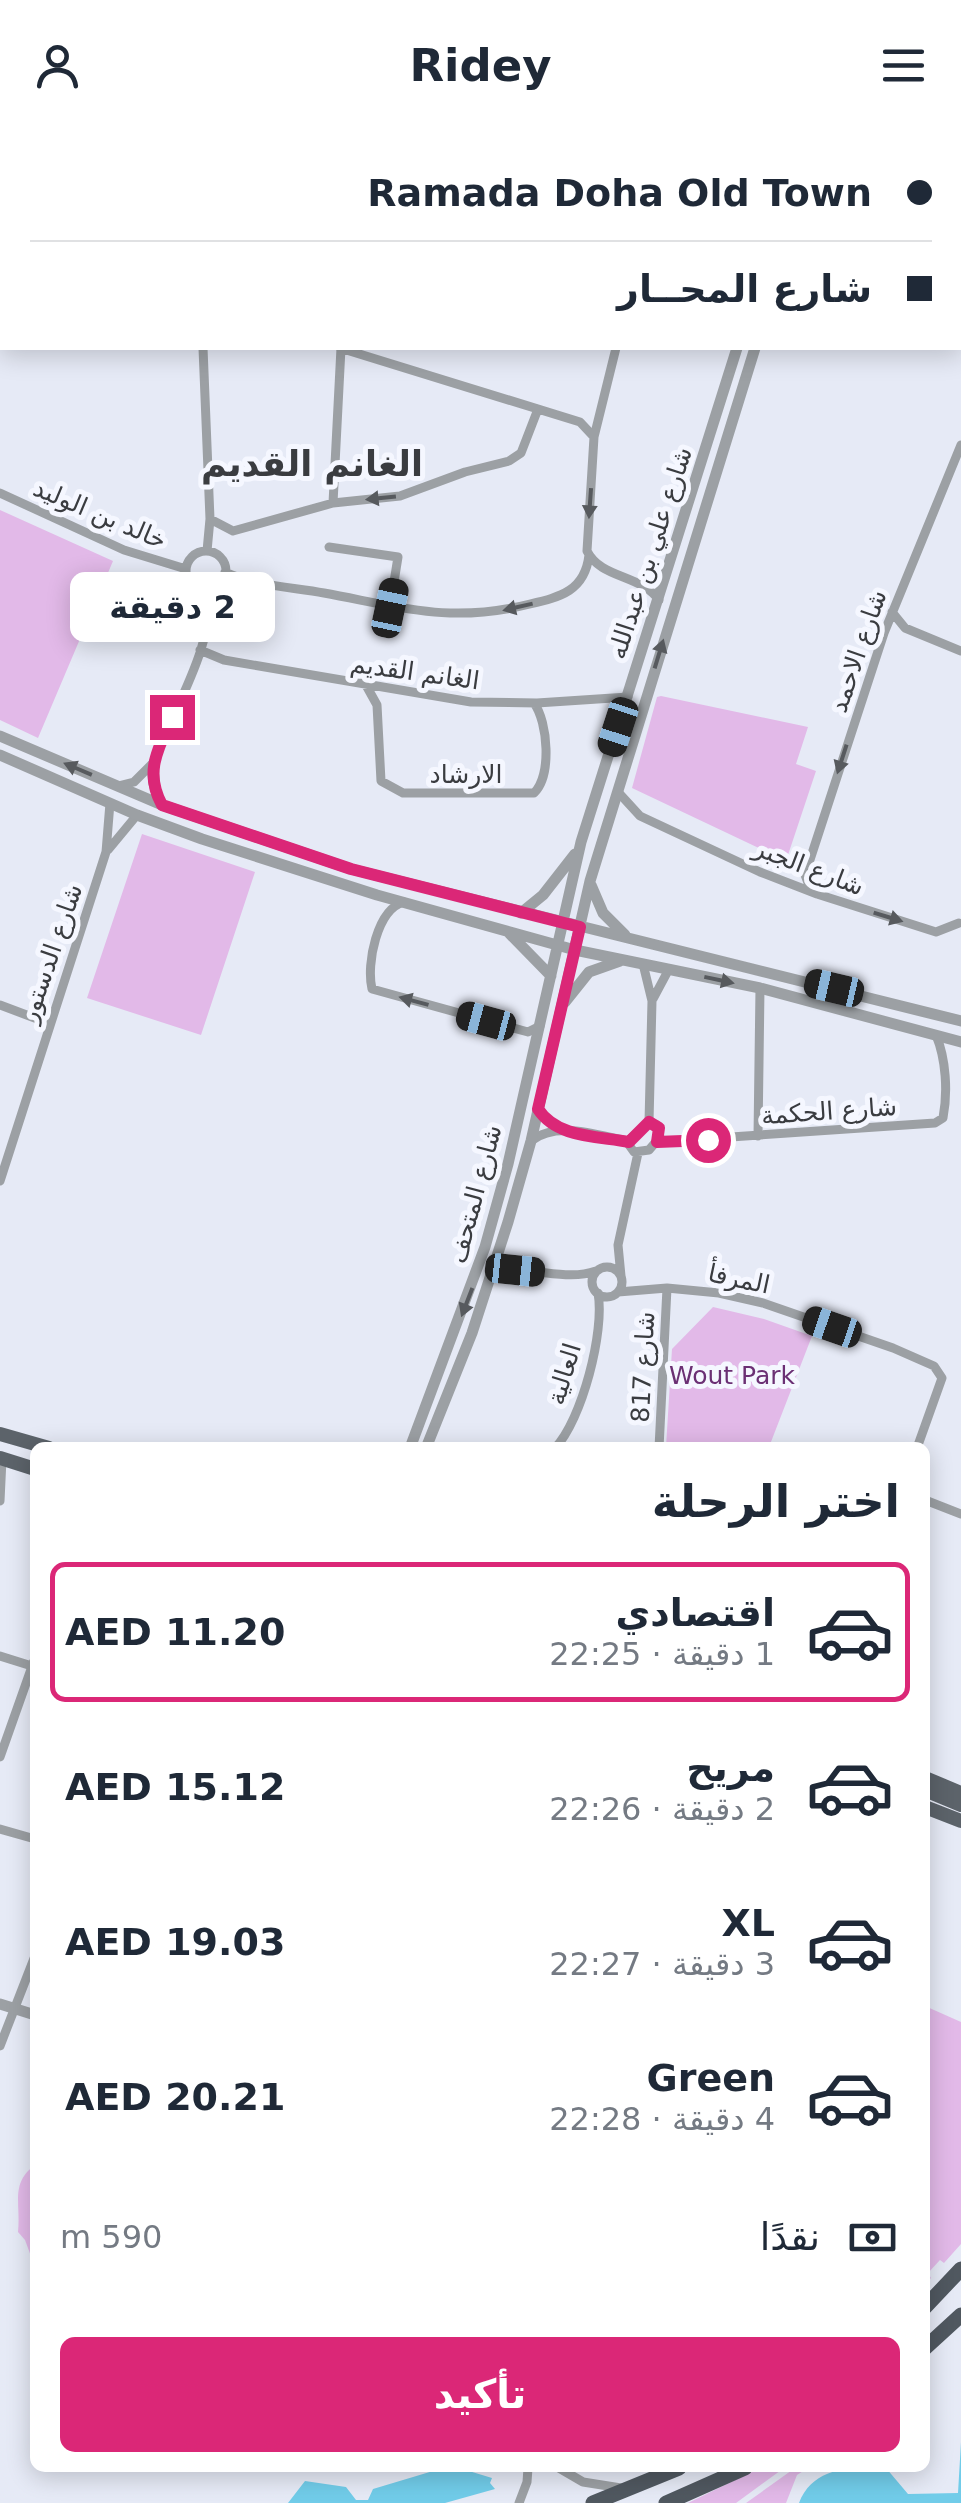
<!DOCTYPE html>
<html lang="ar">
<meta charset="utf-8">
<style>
:root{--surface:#fff;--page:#f2f2f3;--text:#1f2937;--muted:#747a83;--line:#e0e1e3;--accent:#db2777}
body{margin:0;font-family:"DejaVu Sans",Cairo,sans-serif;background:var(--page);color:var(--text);direction:rtl;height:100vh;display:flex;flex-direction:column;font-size:38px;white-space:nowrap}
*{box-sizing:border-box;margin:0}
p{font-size:32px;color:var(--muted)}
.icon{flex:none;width:55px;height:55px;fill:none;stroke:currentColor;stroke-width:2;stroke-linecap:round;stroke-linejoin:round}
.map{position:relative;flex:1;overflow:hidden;direction:ltr}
.panel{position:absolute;left:30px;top:1312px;width:900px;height:1030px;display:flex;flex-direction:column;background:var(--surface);border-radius:15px;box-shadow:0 5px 25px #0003;direction:rtl}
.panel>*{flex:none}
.guide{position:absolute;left:0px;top:0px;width:962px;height:220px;box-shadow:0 5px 25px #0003;direction:rtl;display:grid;align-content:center;height:220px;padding:0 30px;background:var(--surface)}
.end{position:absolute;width:45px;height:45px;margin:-22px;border:12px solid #db2777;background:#fff;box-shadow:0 0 0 5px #fff}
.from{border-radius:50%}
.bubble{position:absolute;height:70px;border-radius:15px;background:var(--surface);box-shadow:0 5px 25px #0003;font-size:32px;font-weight:700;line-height:70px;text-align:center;direction:rtl}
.car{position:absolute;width:30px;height:60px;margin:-30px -15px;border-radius:12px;box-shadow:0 0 8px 2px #0007;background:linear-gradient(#222 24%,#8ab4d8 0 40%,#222 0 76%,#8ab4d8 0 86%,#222 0)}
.guide b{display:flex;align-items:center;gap:35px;height:95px;font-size:38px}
.guide b+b{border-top:2px solid var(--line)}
.guide i{width:25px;height:25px;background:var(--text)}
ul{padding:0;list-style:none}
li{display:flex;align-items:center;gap:30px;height:140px;margin:0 20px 15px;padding:0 10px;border:5px solid transparent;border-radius:15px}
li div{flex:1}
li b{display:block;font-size:38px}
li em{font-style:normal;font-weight:700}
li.active{border-color:var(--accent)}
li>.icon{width:90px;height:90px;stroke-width:1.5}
h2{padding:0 30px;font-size:45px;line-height:120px}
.pay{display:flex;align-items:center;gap:25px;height:110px;padding:0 30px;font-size:38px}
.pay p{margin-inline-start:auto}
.cta{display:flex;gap:20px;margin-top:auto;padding:20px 30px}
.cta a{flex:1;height:115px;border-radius:15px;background:var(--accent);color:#fff;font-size:40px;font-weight:700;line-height:115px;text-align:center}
header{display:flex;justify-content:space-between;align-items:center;height:130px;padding:0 30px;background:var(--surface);font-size:45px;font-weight:700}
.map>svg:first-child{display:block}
.green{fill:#e2b9e8}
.water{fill:#71cce9}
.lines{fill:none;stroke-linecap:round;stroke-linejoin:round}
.minor{stroke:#9ca0a4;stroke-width:9}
.tertiary{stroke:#9ca0a4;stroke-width:11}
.primary{stroke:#5c636a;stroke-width:14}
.trunk{stroke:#505860;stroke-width:15}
.oneway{fill:#575a5e}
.route{stroke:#db2777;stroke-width:12}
.labels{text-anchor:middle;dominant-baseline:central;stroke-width:10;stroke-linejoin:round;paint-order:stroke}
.street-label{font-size:25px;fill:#3a3c40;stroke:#f5f7ff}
.park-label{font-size:25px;fill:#6b3074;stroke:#f5f7ff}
.district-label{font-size:35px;font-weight:bold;fill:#3a3c40;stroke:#f5f7ff}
</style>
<header><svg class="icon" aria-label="menu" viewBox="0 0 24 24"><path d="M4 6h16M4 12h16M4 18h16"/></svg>Ridey<svg class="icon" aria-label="person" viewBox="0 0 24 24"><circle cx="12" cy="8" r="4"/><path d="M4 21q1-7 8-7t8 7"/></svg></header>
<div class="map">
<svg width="961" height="2373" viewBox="0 0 961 2373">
<rect width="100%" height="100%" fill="#e6eaf6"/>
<path class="green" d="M0,380L113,431L38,608L0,590Z
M661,566L808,597L796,634L816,641L786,731L632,658L657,567Z
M142,704L255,742L201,905L87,868Z
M713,1177L764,1189L812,1206L769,1317H666L672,1219Z
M925,1876L961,1892V2114L944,2133L940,2130L928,2143L931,2148L925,2154Z
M35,2035V2137L25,2110L18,2102C21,2074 10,2053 35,2035Z
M760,2338H784L736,2373H688Z
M795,2338H808L797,2345L786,2373H746Z"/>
<path class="water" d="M961,2312V2373H799C813,2336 852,2337 886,2338L908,2364L958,2363Z
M443,2338H459L492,2348L490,2353L495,2359L445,2373H288L305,2351L346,2357L356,2370H368L373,2359Z"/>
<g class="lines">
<path class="minor" d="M180,0V2
M671,0L672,2
M62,2L64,0
M447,2L448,0
M0,16L2,20
M0,121L2,119
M203,218L210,389L207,421
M340,218L580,292L594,307
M616,218L594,307L587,421C601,449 640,444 659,470
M0,363L124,420L186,439
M333,373L341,218
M210,389L233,401L333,373L400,366L465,342L509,331L521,323L538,279
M329,417L398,427L390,477
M186 441a20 20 0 1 1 40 0a20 20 0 1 1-40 0Z
M225,442C256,456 291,457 324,463C401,477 450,494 530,474C560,467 585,461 589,425
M892,482L905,498L961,521
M200,520L224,530L471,572L537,573L628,567
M367,557L377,575L381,651L403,663H534C552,646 548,592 534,573
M118,656L134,652L152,634
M618,662L640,686L760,742L817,764L936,802L959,793
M162,675C157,666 152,657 152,646C151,633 158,621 163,609C178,573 221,498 204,461
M108,720L137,685
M817,764L810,758L805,745L884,503L961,315
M404,772C377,779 366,834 372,859L528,902L540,896
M643,834L652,871L649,992
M653,869L669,839
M0,875L48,893
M538,979L551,994L561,1000
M649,992L657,995L660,1007L649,1020L634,1022L629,1015L631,1008Z
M758,1006L760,858
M531,1011C557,990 599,1006 629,1011
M657,1012L935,993L943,988C948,962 946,929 936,905
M0,1051L106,722L110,673
M592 1152a15 15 0 1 1 30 0a15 15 0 1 1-30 0Z
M492,1145C526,1132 562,1153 596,1141
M621,1146L618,1115L638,1023
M618,1162L667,1158L719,1163L763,1173L893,1218L934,1236L942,1248L917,1318
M555,1318C582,1290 605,1201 598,1163
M659,1318L667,1158
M925,1370L961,1384
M0,1371L2,1329
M0,1526L35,1537
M0,1627L35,1528
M0,1699L35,1709
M0,1916L35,1826
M559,2338L583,2352L621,2358
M519,2373L527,2352L528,2338"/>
<path class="tertiary" d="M801,2L802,0
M822,2V0
M0,606L162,675L351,739L961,891
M0,625L137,685L202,709L377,765L575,820L760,858L961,912
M591,755L603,783L625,805
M521,783L543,765L575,724
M509,803L551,846
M565,872L589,842L620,831
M410,1318L485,1117L508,1034L581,712L737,218
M426,1318L472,1203L508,1092L531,1011L590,751L755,218
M0,1874L35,1885"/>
<path class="primary" d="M688,0L696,2
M782,0L790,2
M848,0L850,2
M960,55H961
M960,84L961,85
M0,1304L49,1318
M0,1328L35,1339
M925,1648L961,1663
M925,1660L961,1675
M925,1677L961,1691"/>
<path class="trunk" d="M925,2177L961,2139
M925,2218L961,2185
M593,2373L679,2338
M666,2373L745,2338"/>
</g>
<defs><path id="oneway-solid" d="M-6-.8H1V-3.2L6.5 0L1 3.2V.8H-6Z" transform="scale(2.5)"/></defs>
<g class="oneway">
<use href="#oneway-solid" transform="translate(381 368) rotate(174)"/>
<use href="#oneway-solid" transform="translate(590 373) rotate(94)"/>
<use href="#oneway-solid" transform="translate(518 477) rotate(167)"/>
<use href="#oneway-solid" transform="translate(659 524) rotate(-73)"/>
<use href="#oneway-solid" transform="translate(842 629) rotate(108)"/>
<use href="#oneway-solid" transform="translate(78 639) rotate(-157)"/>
<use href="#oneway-solid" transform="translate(888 787) rotate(17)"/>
<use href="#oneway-solid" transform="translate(719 850) rotate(12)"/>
<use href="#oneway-solid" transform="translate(414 871) rotate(-165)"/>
<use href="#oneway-solid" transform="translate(467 1172) rotate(111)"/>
</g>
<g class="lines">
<path class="route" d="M172,587C158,619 144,642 162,675L351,739L580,797L538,979C557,1008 597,1006 629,1012L649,992L659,998L657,1012L708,1010"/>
</g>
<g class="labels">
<g class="street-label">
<text transform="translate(100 384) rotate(23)">خالد بن الوليد</text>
<text transform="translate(650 423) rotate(-72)">شارع علي بن عبدالله</text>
<text transform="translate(858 521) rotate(-71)">شارع الاحمد</text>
<text transform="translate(415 542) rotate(8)">الغانم القديم</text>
<text x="466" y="644">الارشاد</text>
<text transform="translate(809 737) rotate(21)">شارع الجبر</text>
<text transform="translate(51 823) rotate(-71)">شارع الدستور</text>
<text transform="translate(829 981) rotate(-4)">شارع الحكمة</text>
<text transform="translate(475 1064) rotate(-75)">شارع المتحف</text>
<text transform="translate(739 1149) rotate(12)">المرفأ</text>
<text transform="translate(643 1237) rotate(-87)">شارع 817</text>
<text transform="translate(564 1244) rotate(-73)">العالية</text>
</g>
<g class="park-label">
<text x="732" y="1245">Wout Park</text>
</g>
<g class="district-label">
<text x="312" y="334">الغانم القديم</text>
</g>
</g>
</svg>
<i class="end from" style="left:708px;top:1010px"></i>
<i class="end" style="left:172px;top:587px"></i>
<div class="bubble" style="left:70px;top:442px;width:205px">2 دقيقة</div>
<i class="car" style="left:390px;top:478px;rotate:12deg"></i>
<i class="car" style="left:618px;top:597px;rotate:198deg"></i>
<i class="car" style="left:834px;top:858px;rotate:283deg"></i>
<i class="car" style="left:486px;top:891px;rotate:285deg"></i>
<i class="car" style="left:515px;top:1140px;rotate:96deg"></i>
<i class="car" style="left:832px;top:1197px;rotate:289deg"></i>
<div class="guide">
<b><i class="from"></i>Ramada Doha Old Town</b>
<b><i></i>شارع المحــار</b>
</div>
<section class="panel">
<h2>اختر الرحلة</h2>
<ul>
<li class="active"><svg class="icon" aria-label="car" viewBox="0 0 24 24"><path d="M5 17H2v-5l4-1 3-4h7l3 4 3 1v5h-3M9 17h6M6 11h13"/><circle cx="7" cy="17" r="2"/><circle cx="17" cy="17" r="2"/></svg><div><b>اقتصادي</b><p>1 دقيقة · 22:25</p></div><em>AED 11.20</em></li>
<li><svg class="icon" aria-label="car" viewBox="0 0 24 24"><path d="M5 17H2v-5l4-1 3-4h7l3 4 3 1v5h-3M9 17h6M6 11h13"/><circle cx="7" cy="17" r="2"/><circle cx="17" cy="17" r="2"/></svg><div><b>مريح</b><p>2 دقيقة · 22:26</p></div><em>AED 15.12</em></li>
<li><svg class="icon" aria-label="car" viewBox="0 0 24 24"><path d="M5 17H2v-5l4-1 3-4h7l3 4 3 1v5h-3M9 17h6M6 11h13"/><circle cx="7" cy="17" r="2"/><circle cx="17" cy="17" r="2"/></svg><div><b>XL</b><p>3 دقيقة · 22:27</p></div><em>AED 19.03</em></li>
<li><svg class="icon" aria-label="car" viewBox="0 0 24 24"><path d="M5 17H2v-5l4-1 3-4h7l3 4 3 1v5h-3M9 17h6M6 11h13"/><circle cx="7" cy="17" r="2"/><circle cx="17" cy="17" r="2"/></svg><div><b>Green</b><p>4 دقيقة · 22:28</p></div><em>AED 20.21</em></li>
</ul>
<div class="pay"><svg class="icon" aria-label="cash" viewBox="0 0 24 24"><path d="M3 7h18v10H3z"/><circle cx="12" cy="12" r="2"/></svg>نقدًا<p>590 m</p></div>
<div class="cta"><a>تأكيد</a></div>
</section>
</div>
